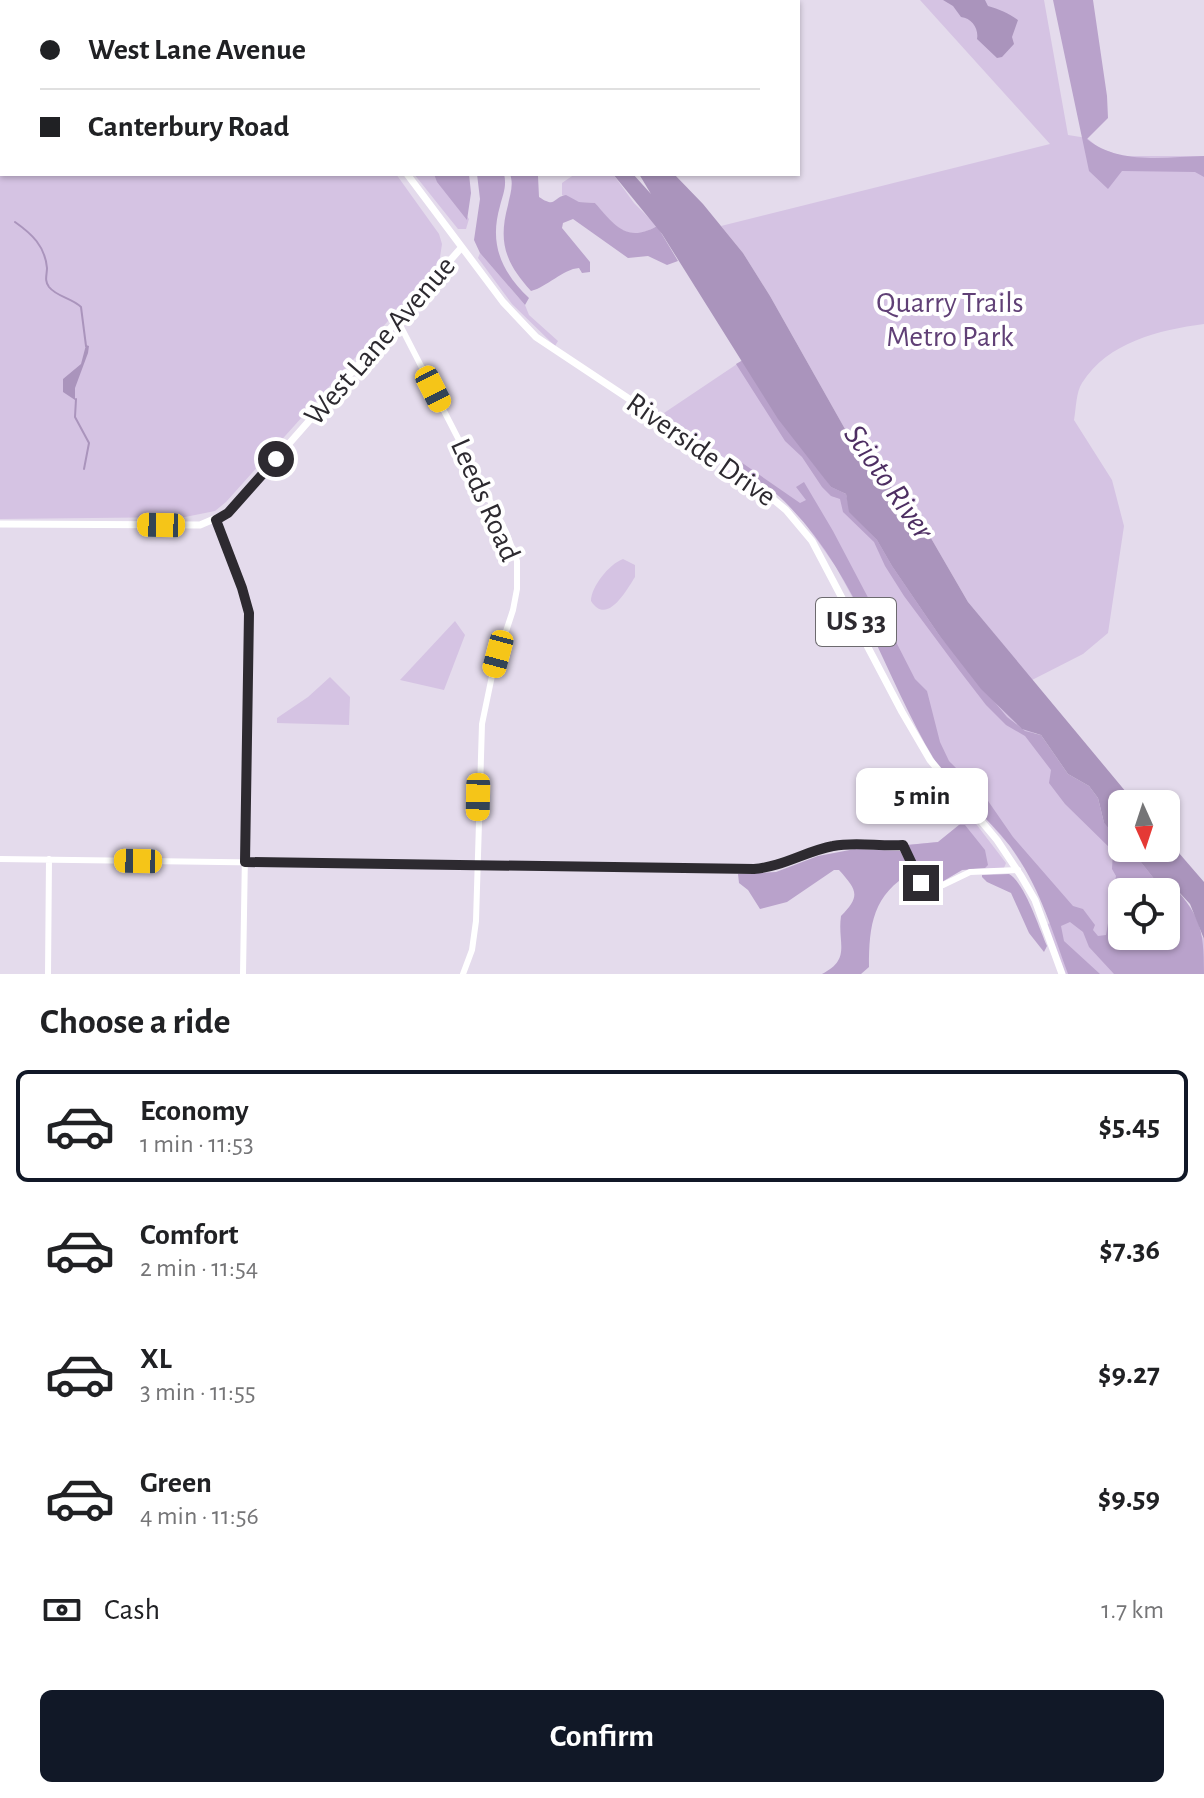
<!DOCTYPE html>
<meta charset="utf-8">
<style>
:root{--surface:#fff;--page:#f2f2f2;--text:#202124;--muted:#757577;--line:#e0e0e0;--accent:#111827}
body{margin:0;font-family:"Alegreya Sans",sans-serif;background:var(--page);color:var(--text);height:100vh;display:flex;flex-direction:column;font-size:30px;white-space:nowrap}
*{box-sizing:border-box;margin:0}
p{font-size:26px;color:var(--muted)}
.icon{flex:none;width:44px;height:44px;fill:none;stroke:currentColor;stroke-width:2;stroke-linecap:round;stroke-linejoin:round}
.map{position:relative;height:974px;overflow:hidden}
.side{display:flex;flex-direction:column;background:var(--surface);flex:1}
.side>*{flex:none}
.guide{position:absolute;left:0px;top:0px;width:800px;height:176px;box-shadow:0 2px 6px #0004;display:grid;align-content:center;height:176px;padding:0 40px;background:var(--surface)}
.needle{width:52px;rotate:177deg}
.fabs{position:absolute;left:1108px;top:790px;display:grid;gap:16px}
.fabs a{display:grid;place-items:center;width:72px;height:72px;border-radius:12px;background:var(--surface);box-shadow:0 2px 6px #0004;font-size:40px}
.end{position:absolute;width:36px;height:36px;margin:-18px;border:10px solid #2d2a30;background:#fff;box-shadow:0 0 0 4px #fff}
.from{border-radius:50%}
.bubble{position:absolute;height:56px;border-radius:12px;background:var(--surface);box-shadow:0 2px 6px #0004;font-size:26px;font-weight:700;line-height:56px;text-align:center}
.car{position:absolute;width:24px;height:48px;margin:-24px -12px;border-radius:10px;box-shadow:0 0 6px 2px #0007;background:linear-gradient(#f5c518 24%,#345 0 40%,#f5c518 0 76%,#345 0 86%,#f5c518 0)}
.guide b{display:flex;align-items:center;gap:28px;height:76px;font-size:30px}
.guide b+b{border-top:2px solid var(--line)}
.guide i{width:20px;height:20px;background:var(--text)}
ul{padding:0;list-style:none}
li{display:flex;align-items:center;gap:24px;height:112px;margin:0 16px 12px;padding:0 24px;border:4px solid transparent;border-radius:12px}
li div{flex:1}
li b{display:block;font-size:30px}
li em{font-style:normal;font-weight:700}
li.selected{border-color:var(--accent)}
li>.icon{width:72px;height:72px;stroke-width:1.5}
h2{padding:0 40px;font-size:36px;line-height:96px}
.pay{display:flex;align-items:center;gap:20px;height:88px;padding:0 40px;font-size:30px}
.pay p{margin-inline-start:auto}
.cta{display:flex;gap:16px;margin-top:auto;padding:16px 40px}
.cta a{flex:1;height:92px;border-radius:12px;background:var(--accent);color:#fff;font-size:32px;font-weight:700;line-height:92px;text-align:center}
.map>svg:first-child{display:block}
.green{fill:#d5c3e3;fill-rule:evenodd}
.forest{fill:#b9a2cb;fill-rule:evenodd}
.water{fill:#aa94bc}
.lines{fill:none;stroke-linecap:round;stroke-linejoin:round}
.stream{stroke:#aa94bc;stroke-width:2}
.secondary{stroke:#fff;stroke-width:6}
.primary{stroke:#fff;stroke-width:7}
.route{stroke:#2d2a30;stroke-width:10}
.labels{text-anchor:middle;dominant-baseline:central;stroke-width:8;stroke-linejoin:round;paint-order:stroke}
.shield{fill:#fff;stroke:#6c6a6e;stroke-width:2}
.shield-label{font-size:28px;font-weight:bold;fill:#2d2a30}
.park-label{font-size:30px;fill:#604076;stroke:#fff}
.street-label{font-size:30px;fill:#2d2a30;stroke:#fff}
.water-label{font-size:32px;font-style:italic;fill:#4d2e62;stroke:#fff}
</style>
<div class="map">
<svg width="1204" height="974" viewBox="0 0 1204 974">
<rect width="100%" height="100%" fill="#e4dbec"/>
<path class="green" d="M0,0L264,2H2V174H396L439,234L442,244L439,264L226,502L215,511L185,517L0,519Z
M920,0H1044L1068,135L1087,138L1099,148L1122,156H1204V324C1159,330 1108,342 1082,383C1076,392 1076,409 1074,420L1112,480L1124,526L1108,633L1083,654L1032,680L968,602L928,533L845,429L770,296L743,253L721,226L1050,144Z
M414,174H434L469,219L466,229H458Z
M575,174H613L634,203L657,226C626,244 614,225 595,203L579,202L562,195V183Z
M480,253L525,305L529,315L558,341L555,346L512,304L478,258Z
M743,360L760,388L1122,844V848L1136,856L1204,939V974H1062L1045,925L1061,919L1044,898L1010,846L935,761L875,639L836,567L807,526L783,499L661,415ZM1122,892H1166V936H1122Z
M623,559L635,565V577C626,591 607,626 591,601C591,587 609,564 623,559Z
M455,621L465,635L444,690L400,680Z
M330,677L350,697L349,725L277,723V718L308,697Z
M970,816L1006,863L1004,868L962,870L940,883L907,845L938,842Z"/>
<path class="forest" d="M1053,0H1093L1107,96L1108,118L1087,139C1118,165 1166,157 1204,156V177L1195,172L1122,171L1108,189L1089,171Z
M434,174H469L471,193L467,220L437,182Z
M477,174H504C507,186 503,194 500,206C489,244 501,271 529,298L525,305L480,253L474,240L480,199Z
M510,174L538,176L539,197C557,209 552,197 566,195L579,202L595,203C614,224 626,244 657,226L678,261L667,265L648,256L628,258L573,219L563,223L562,228L590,262V272L582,273L579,268C563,269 547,287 531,291C505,262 498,242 508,205C510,194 514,185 510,174Z
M743,360L831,487L846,494L850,512L877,540L892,566L939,635L1007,717L1025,731L1041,735L1068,774L1089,786L1098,798L1104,823L1122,844V848L1136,856L1155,880L1167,879C1200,915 1204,926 1204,974H1114L1089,947L1083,932L1070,922L1061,926L1064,941L1100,974H1068C1052,930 1039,885 1010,846C987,816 954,791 934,759C883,674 857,572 784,501C770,487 751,476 735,465L738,460L800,503L806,500L796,487L804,482L833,531L873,607L888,620L892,634L915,679L927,691L940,742L949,761L986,798L1013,837L1073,906L1083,909L1095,925L1093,930L1098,936L1106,935L1116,876L1112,869L1113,851L1065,804L1049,783L1051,770L1025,736L1006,725L986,705L959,670L904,596L885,566L874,542L843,512L840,499L831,496L822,487L802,457L785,441L736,364ZM1122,892H1166V936H1122Z
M959,825H965L985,850L988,865L985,868L962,870L940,883L927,884L922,879L907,845L938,842Z
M855,849L900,851L912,872C873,895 869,924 869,967L861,974H822C852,959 837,943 841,916C861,896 857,890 839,870H834L787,902L760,909L748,890L739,883L738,874L776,872L818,856Z
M1009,874C1025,883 1039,928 1047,946L1044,952L1029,933L1011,893L987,882L982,877V875Z"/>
<path class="water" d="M943,0H985L988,6C999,9 1008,13 1018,20L1012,37L1014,44L1002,57L997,58L977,39C979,29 972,18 961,17L953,6Z
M613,174H633L651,194L639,174H674L703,204L743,253L770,296L845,429L928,533L968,602L1136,804H1122V844L1104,823L1098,798L1089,786L1068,774L1041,735L1022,729L981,689L939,635L892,566L877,540L849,512L846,494L831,487L778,419L662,234Z
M86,345L89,346L88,353L75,388V400L63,392V379L81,364Z
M1166,838L1204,882V939L1190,904L1167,879L1155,880L1136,856L1125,848H1166Z"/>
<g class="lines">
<path class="stream" d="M0,49H2
M15,222C32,234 45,246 47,268C47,275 44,280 49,287C57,297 72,298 81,307L86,346
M76,399L75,417L89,443L84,469"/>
<path class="secondary" d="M398,321L506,532L517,561V589L513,610L493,671L482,724L476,921L472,950L463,974
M216,520L242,588L249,613L243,974
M0,859L754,869C782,867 806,851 833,845C857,841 880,847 903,845L917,878L929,887L943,885L970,872L1018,870
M48,974L49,859"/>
<path class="primary" d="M275,0L276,2
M407,174L503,302L536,337L745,476L786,510L812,541L902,712L930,760L997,840L1021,876L1035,900L1062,974
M0,524L200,525L228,513L461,248"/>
</g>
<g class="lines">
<path class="route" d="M276,459L228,513L216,520L242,588L249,613L245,862L754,869C782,867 806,851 833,846C857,841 880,847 903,845L921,883"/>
</g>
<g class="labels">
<rect class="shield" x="816" y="598" width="80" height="48" rx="6"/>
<g class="shield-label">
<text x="856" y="622">US 33</text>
</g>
<g class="park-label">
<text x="950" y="303">Quarry Trails<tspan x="950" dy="34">Metro Park</tspan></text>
</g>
<g class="street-label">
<text transform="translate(380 341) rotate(-49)">West Lane Avenue</text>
<text transform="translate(701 450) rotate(35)">Riverside Drive</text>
<text transform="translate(485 500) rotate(66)">Leeds Road</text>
</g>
<g class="water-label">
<text transform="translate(889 482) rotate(55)">Scioto River</text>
</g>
</g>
</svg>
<div class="fabs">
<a><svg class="needle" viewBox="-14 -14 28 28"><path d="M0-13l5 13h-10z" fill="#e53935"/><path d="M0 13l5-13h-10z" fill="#757577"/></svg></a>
<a><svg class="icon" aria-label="locate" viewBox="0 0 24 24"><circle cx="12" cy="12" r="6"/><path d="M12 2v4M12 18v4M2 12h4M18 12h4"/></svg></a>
</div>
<i class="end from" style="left:276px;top:459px"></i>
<i class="end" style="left:921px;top:883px"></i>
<div class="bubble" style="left:856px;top:768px;width:132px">5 min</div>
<i class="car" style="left:433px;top:389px;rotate:153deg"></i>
<i class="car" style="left:161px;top:525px;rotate:271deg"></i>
<i class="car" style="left:498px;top:654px;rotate:195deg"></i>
<i class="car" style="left:478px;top:797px;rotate:181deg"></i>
<i class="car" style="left:138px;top:861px;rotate:271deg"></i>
<div class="guide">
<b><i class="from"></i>West Lane Avenue</b>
<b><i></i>Canterbury Road</b>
</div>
</div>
<section class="side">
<h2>Choose a ride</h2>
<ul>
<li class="selected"><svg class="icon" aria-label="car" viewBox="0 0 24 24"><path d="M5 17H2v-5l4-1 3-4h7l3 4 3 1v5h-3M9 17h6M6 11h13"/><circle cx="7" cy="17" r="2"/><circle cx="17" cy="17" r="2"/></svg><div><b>Economy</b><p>1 min · 11:53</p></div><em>$5.45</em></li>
<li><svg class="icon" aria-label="car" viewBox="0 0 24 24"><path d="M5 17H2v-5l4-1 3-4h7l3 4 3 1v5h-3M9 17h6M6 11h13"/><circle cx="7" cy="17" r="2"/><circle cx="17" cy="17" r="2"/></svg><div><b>Comfort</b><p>2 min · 11:54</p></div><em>$7.36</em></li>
<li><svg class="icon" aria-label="car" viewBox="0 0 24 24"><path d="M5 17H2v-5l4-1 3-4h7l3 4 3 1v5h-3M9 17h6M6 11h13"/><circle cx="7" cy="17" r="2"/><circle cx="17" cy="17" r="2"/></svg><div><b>XL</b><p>3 min · 11:55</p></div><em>$9.27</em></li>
<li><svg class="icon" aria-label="car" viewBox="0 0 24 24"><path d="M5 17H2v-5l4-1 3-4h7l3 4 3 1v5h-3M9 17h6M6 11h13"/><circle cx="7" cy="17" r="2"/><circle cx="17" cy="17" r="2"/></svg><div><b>Green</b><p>4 min · 11:56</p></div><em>$9.59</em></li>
</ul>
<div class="pay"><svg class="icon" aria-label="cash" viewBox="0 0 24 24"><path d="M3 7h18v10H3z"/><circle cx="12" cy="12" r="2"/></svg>Cash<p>1.7 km</p></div>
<div class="cta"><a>Confirm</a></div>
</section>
